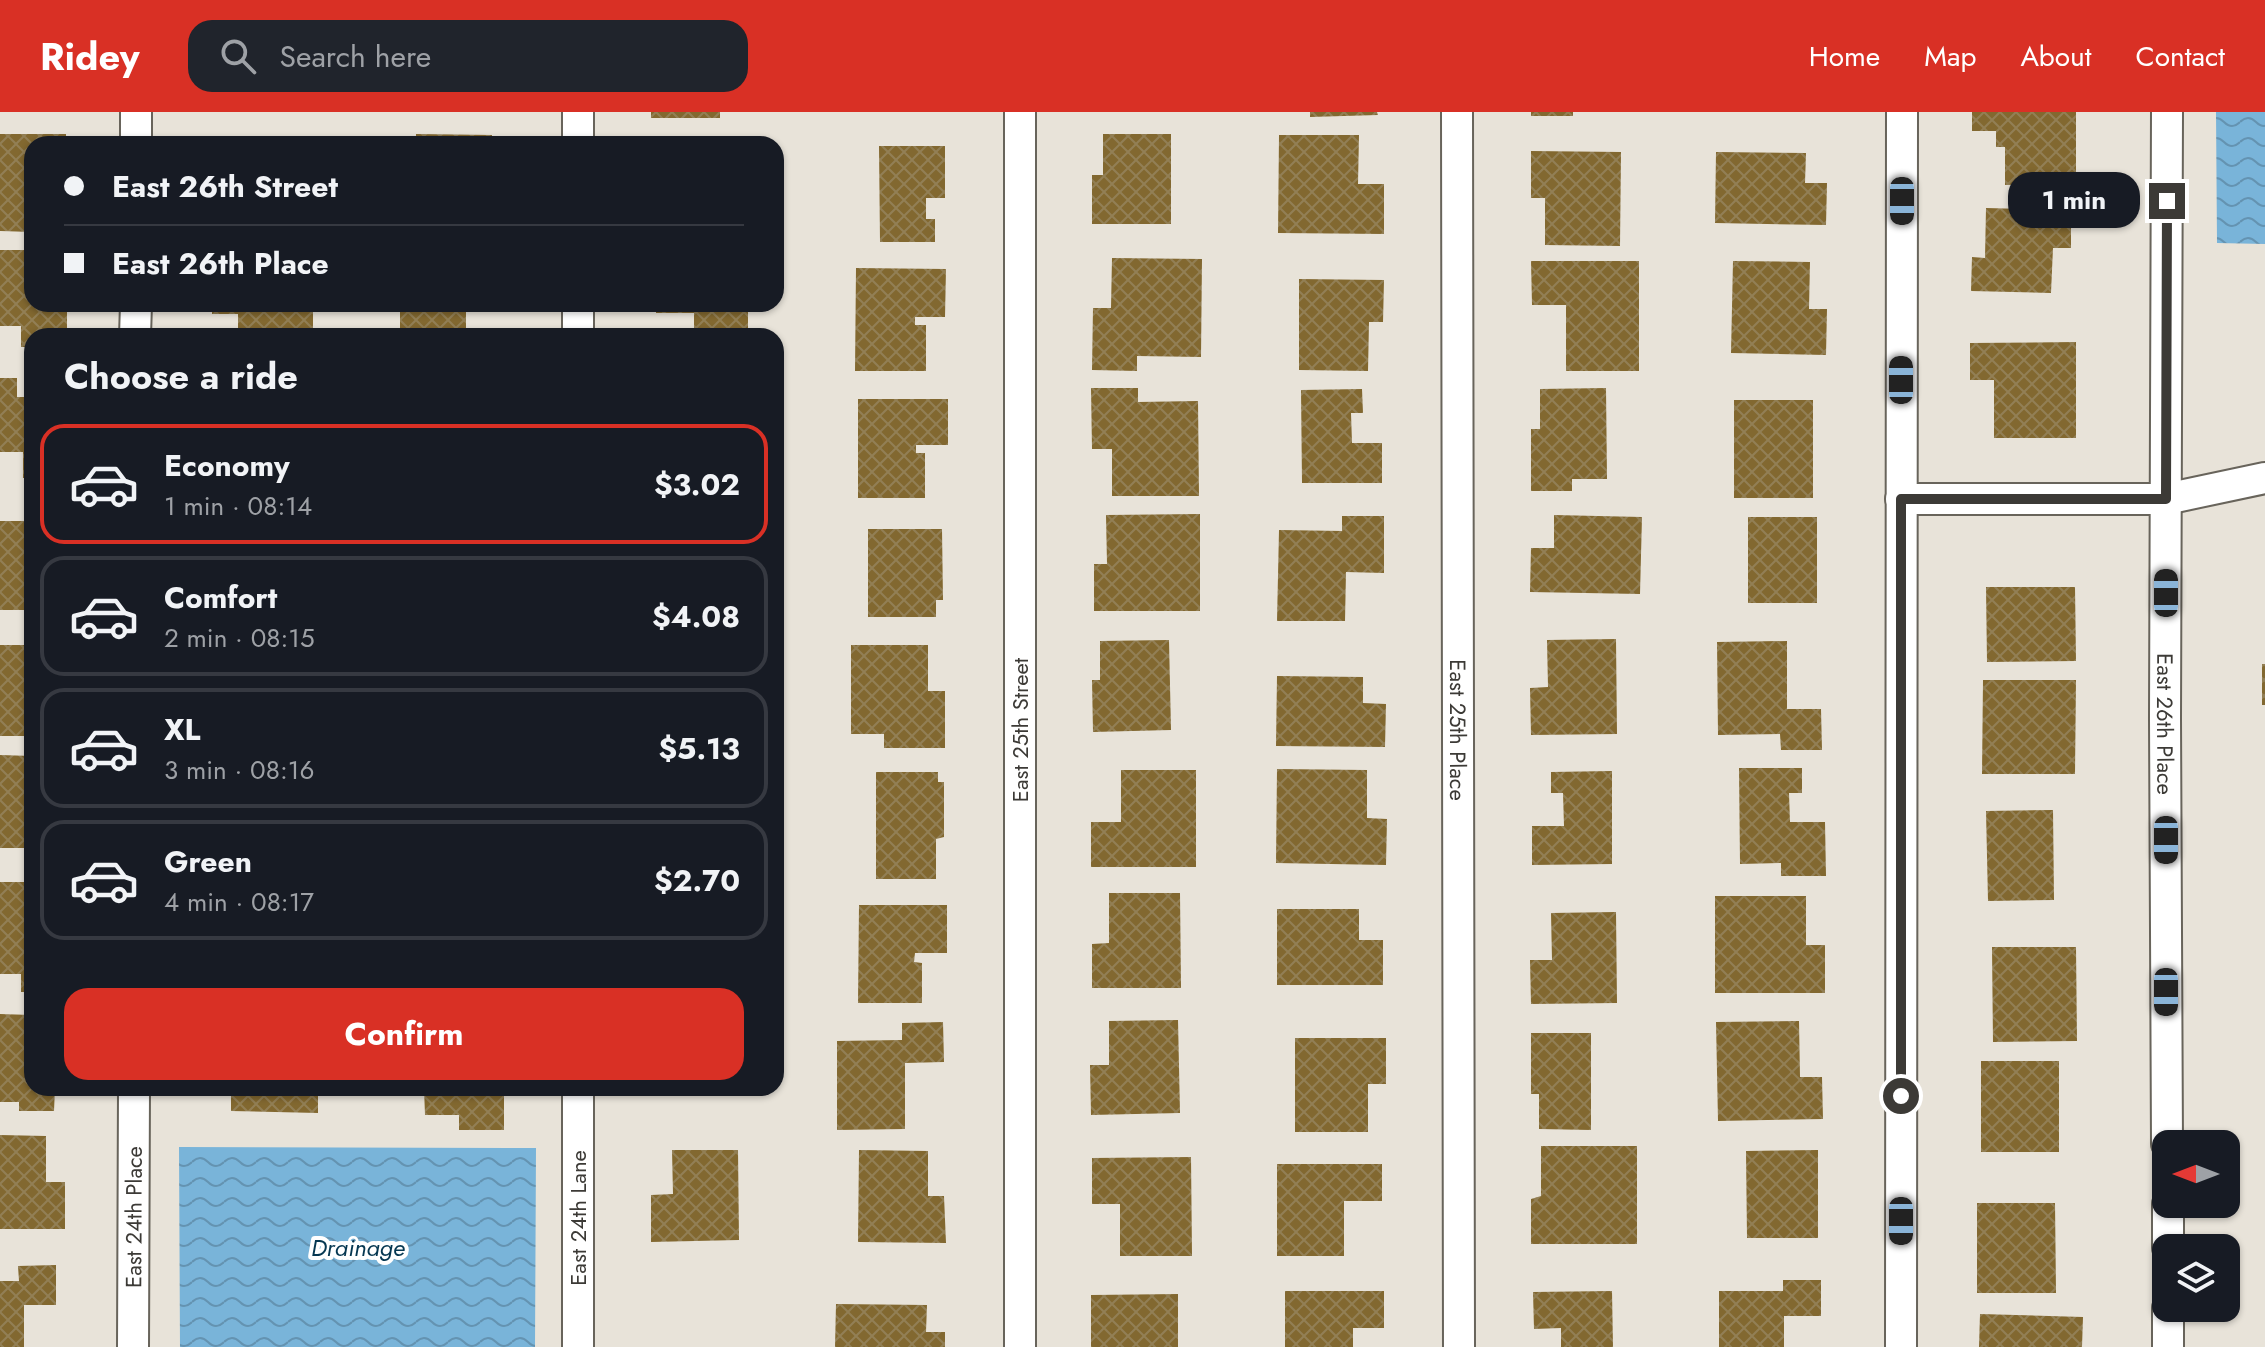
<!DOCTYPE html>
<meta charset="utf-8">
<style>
:root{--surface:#171b24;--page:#20242c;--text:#f1f3f6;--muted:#9ea1a6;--line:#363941;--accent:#d93025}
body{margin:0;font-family:Jost,sans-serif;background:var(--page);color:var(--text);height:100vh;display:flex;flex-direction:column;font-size:30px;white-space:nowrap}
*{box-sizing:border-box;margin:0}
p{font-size:26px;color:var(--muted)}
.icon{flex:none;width:44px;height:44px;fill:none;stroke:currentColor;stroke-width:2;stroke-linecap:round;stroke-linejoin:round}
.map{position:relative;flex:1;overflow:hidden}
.sheet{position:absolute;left:24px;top:216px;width:760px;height:768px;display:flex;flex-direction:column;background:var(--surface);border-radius:24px;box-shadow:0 2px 6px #0004}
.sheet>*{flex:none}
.banner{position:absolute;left:24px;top:24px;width:760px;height:176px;border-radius:24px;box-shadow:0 2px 6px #0004;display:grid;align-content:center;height:176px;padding:0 40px;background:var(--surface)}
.needle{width:52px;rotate:270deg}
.controls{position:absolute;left:2152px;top:1018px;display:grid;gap:16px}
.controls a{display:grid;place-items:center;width:88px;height:88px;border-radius:16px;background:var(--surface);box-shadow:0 2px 6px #0004;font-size:40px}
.end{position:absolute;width:36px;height:36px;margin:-18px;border:10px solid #3c3a36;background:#fff;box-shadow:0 0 0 4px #fff}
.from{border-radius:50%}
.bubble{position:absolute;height:56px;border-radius:24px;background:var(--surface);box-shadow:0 2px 6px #0004;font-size:26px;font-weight:700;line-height:56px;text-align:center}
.car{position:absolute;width:24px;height:48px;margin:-24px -12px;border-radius:10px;box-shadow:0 0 6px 2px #0007;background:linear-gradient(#222 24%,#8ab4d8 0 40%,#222 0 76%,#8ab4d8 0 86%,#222 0)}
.banner b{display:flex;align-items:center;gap:28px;height:76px;font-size:30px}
.banner b+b{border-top:2px solid var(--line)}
.banner i{width:20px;height:20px;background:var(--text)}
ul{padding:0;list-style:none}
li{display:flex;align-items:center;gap:24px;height:120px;margin:0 16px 12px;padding:0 24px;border:4px solid var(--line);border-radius:24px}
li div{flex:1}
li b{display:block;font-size:30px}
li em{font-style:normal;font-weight:700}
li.selected{border-color:var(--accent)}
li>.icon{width:72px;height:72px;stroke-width:1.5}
h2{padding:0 40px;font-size:36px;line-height:96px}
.cta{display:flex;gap:16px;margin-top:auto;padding:16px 40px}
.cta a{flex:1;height:92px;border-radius:24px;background:var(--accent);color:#fff;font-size:32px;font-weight:700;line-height:92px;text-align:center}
header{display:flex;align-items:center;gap:48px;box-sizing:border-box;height:112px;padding:0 40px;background:var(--accent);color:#fff}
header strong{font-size:38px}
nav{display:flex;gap:44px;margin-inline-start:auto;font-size:28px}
.search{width:560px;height:72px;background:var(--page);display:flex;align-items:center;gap:20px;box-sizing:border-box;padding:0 28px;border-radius:24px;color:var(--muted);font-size:30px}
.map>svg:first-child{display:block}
.water{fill:url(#water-waves)}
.building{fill:url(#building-cross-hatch)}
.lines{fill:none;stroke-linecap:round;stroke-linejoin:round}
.minor-casing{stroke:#68645b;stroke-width:34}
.minor{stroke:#fff;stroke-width:30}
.route{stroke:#3c3a36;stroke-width:10}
.labels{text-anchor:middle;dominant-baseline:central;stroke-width:8;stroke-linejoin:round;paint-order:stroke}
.street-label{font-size:22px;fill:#3c3a36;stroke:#fff}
.water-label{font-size:24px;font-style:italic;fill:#053751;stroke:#fff}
</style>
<header>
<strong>Ridey</strong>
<div class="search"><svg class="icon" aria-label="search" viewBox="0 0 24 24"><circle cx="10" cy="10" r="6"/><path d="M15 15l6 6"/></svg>Search here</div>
<nav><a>Home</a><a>Map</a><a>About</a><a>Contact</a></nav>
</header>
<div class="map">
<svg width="2265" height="1235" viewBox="0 0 2265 1235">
<defs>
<pattern id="water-waves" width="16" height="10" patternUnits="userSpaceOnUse" patternTransform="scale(2)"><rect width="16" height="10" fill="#79b4d9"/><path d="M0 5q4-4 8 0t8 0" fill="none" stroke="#6493b1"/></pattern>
<pattern id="building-cross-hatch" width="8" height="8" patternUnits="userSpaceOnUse" patternTransform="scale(2)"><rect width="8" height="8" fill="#826830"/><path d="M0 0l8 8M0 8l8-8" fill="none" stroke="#927f55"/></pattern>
</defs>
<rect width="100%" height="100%" fill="#e8e3d9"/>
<path class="water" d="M2216,0H2265V132L2217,131Z
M179,1035L536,1036L535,1235H180Z"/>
<path class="building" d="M651,0H720V6H651Z
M1310,0H1377L1378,3L1310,5Z
M1531,0H1573V4H1531Z
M1972,0H2076V72L2005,73V35H1996V19H1972Z
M0,22H66V32H32V120L0,119Z
M416,22L492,23V32H416Z
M1103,22H1171V112H1092V63H1103Z
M1279,23H1359L1358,72H1384V122L1278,121Z
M672,25L740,26V32H672Z
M879,34H945V86H926V107H935V130H880Z
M1531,39L1621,40L1620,134L1545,133V86H1531Z
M1716,40L1806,41L1805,71H1827L1826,113L1715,111Z
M1986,96L2071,98V136H2053L2051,181L1971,179L1972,145L1985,146Z
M0,138H29V190L32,192H67V224H32V235H21V214H0Z
M1112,146L1202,147L1201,245L1137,244V259L1092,258L1093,196H1111Z
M1531,149H1639V259H1566V193H1532Z
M1733,149L1810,150L1809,197H1827L1826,243L1731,241Z
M856,156L946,157L945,205H915V213H926V259H855Z
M1299,167L1384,168L1383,210H1369L1368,259L1299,258Z
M212,192H313V224H238V202H212Z
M400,192H466V224H400Z
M656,192H748V224H694V201H656Z
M2076,230V326H1994V268H1970V231Z
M0,266H17V285H26V310H32V366H23V340H0Z
M1091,276H1138V290L1198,289L1199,384H1112V337H1092Z
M1606,276L1607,367H1572V379H1531V317H1540V277Z
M1362,277L1363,301H1351L1352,331H1382V371H1302L1301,278Z
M858,287H948V333H916V341H925V386H858Z
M1734,288H1813V386H1734Z
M1200,402V499H1094V452H1107L1106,403Z
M1554,403L1642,405L1640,482L1530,480L1531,436H1554Z
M1342,404H1384V461L1346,460L1345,509H1277L1279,418L1342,419Z
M1748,405H1817V491H1748Z
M0,409H30L32,498H0Z
M868,417H942L943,488H936V505H868Z
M1986,475H2075L2076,549L1987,550Z
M25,521H32V559H26V624H0V533H24Z
M1616,527L1617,622L1531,623L1530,576L1548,575L1547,528Z
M1169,528L1171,618L1093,620L1092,568H1100V529Z
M1787,529V597H1821L1822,638H1781L1780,622L1718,623L1717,530Z
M851,533H928V579H945V636H884V622H851Z
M2262,552H2265V593H2262Z
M1277,564L1363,565V591L1386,592L1385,635L1276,634Z
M1983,568H2076L2075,662H1982Z
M0,643L32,644V736H0Z
M1739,656H1802V681H1789L1790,710H1825L1826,764H1781V751L1740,752Z
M1277,657L1367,658V706L1387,707L1386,753L1276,751Z
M1121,658H1196V755H1091V710H1121Z
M1612,659V752L1532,753V714H1564L1563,681H1551V660Z
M876,660H938V670H944V725L936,727V767H876Z
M2053,698L2054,788L1988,789L1986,699Z
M0,770H32V880H21V862H0Z
M1109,781H1180L1181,876H1092V832L1109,831Z
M1715,784H1806V833H1825V881H1715Z
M859,793H947V841H915L914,850L922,851V891H858Z
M1277,797H1359V828H1383V873H1277Z
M1616,800L1617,891L1531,892L1530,848H1552L1551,801Z
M1992,835H2076L2077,929L1993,930Z
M0,902L32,903V976H55L54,999H19V990H0Z
M1178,908L1180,1001L1091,1003L1090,953H1109V909Z
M1799,909L1800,965H1822L1823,1007L1718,1009L1716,910Z
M943,910L944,950L905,951V1017L837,1018V929L902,928V911Z
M1531,921H1591V1018L1539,1017V982H1531Z
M1295,926H1386V972H1368V1020H1295Z
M1981,949H2059V1040H1981Z
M210,976H318V1001L231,999V984L210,983Z
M424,976H504V1018H459V1003H425Z
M0,1023L46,1024V1070H65V1117H0Z
M1541,1034H1637V1132H1531V1087L1541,1084Z
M672,1038H738L739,1128L651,1130V1083L673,1082Z
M859,1038L928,1039V1084H944L946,1131L858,1130Z
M1818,1038V1126H1747L1746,1039Z
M1191,1045L1192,1144H1120V1092H1092V1046Z
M1277,1052H1382V1089H1344V1144H1277Z
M1977,1091H2055L2056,1181H1977Z
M56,1153V1193H24V1235H0V1169H19L18,1154Z
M1783,1168H1821V1204H1784V1235H1719V1179H1783Z
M1285,1179H1384V1216H1353V1235H1285Z
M1612,1179L1613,1235H1561V1216L1534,1217L1533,1180Z
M1178,1182V1235H1091V1183Z
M836,1192L927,1193L926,1220H945V1235H835Z
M1980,1202L2083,1205L2082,1235H1979Z"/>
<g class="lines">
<defs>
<g id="minor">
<path d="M1020,0V1235"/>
<path id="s1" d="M1457,0L1459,1235"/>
<path id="s2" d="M2167,0L2165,607L2167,1032"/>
<path d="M136,32V0"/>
<path d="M578,32V0"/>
<path d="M135,224L136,192"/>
<path d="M578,224V192"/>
<path d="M1901,387H2166L2265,366"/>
<path d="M2168,1092V1136"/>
<path d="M2168,1196V1235"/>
<path id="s3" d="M133,1235L134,976"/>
<path d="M578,1235V976"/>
<path d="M1901,1235L1902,0"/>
</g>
</defs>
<use href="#minor" class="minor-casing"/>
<use href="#minor" class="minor"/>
</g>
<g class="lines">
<path class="route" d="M1901,984V387H2166L2167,89"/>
</g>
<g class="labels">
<g class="street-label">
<text stroke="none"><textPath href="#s2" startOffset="612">East 26th Place</textPath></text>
<text transform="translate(1020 618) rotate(-90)">East 25th Street</text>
<text stroke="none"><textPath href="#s1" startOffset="618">East 25th Place</textPath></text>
<text stroke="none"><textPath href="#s3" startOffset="130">East 24th Place</textPath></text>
<text transform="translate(578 1106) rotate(-90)">East 24th Lane</text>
</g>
<g class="water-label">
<text x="358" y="1135">Drainage</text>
</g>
</g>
</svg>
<div class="controls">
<a><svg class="needle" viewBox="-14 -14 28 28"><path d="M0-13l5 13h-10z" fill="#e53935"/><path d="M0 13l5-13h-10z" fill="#9ea1a6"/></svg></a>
<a><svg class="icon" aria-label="layers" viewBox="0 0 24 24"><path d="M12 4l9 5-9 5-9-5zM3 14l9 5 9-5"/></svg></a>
</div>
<i class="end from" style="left:1901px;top:984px"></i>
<i class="end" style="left:2167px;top:89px"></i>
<div class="bubble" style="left:2008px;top:60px;width:132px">1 min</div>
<i class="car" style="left:1902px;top:89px;rotate:180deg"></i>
<i class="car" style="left:1901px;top:268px;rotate:0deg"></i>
<i class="car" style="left:2166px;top:481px;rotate:0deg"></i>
<i class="car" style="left:2166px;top:728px;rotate:180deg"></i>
<i class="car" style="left:2166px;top:880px;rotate:180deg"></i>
<i class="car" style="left:1901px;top:1109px;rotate:180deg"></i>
<div class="banner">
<b><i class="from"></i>East 26th Street</b>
<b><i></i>East 26th Place</b>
</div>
<section class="sheet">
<h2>Choose a ride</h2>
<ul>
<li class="selected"><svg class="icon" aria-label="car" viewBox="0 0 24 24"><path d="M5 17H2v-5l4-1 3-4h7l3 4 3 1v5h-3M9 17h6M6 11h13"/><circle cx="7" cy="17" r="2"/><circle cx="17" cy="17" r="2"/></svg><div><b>Economy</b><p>1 min · 08:14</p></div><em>$3.02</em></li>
<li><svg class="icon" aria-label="car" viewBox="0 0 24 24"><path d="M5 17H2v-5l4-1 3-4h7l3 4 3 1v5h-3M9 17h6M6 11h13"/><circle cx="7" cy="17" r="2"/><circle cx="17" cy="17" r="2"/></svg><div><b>Comfort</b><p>2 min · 08:15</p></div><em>$4.08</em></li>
<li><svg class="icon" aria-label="car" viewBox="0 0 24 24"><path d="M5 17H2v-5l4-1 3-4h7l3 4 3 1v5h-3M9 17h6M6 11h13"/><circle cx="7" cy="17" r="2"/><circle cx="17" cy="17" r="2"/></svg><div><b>XL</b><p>3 min · 08:16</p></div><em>$5.13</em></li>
<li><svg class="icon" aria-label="car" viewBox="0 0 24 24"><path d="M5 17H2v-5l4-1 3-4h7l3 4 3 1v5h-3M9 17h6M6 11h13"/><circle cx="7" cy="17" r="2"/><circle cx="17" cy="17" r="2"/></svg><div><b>Green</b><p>4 min · 08:17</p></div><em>$2.70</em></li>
</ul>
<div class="cta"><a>Confirm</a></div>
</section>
</div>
